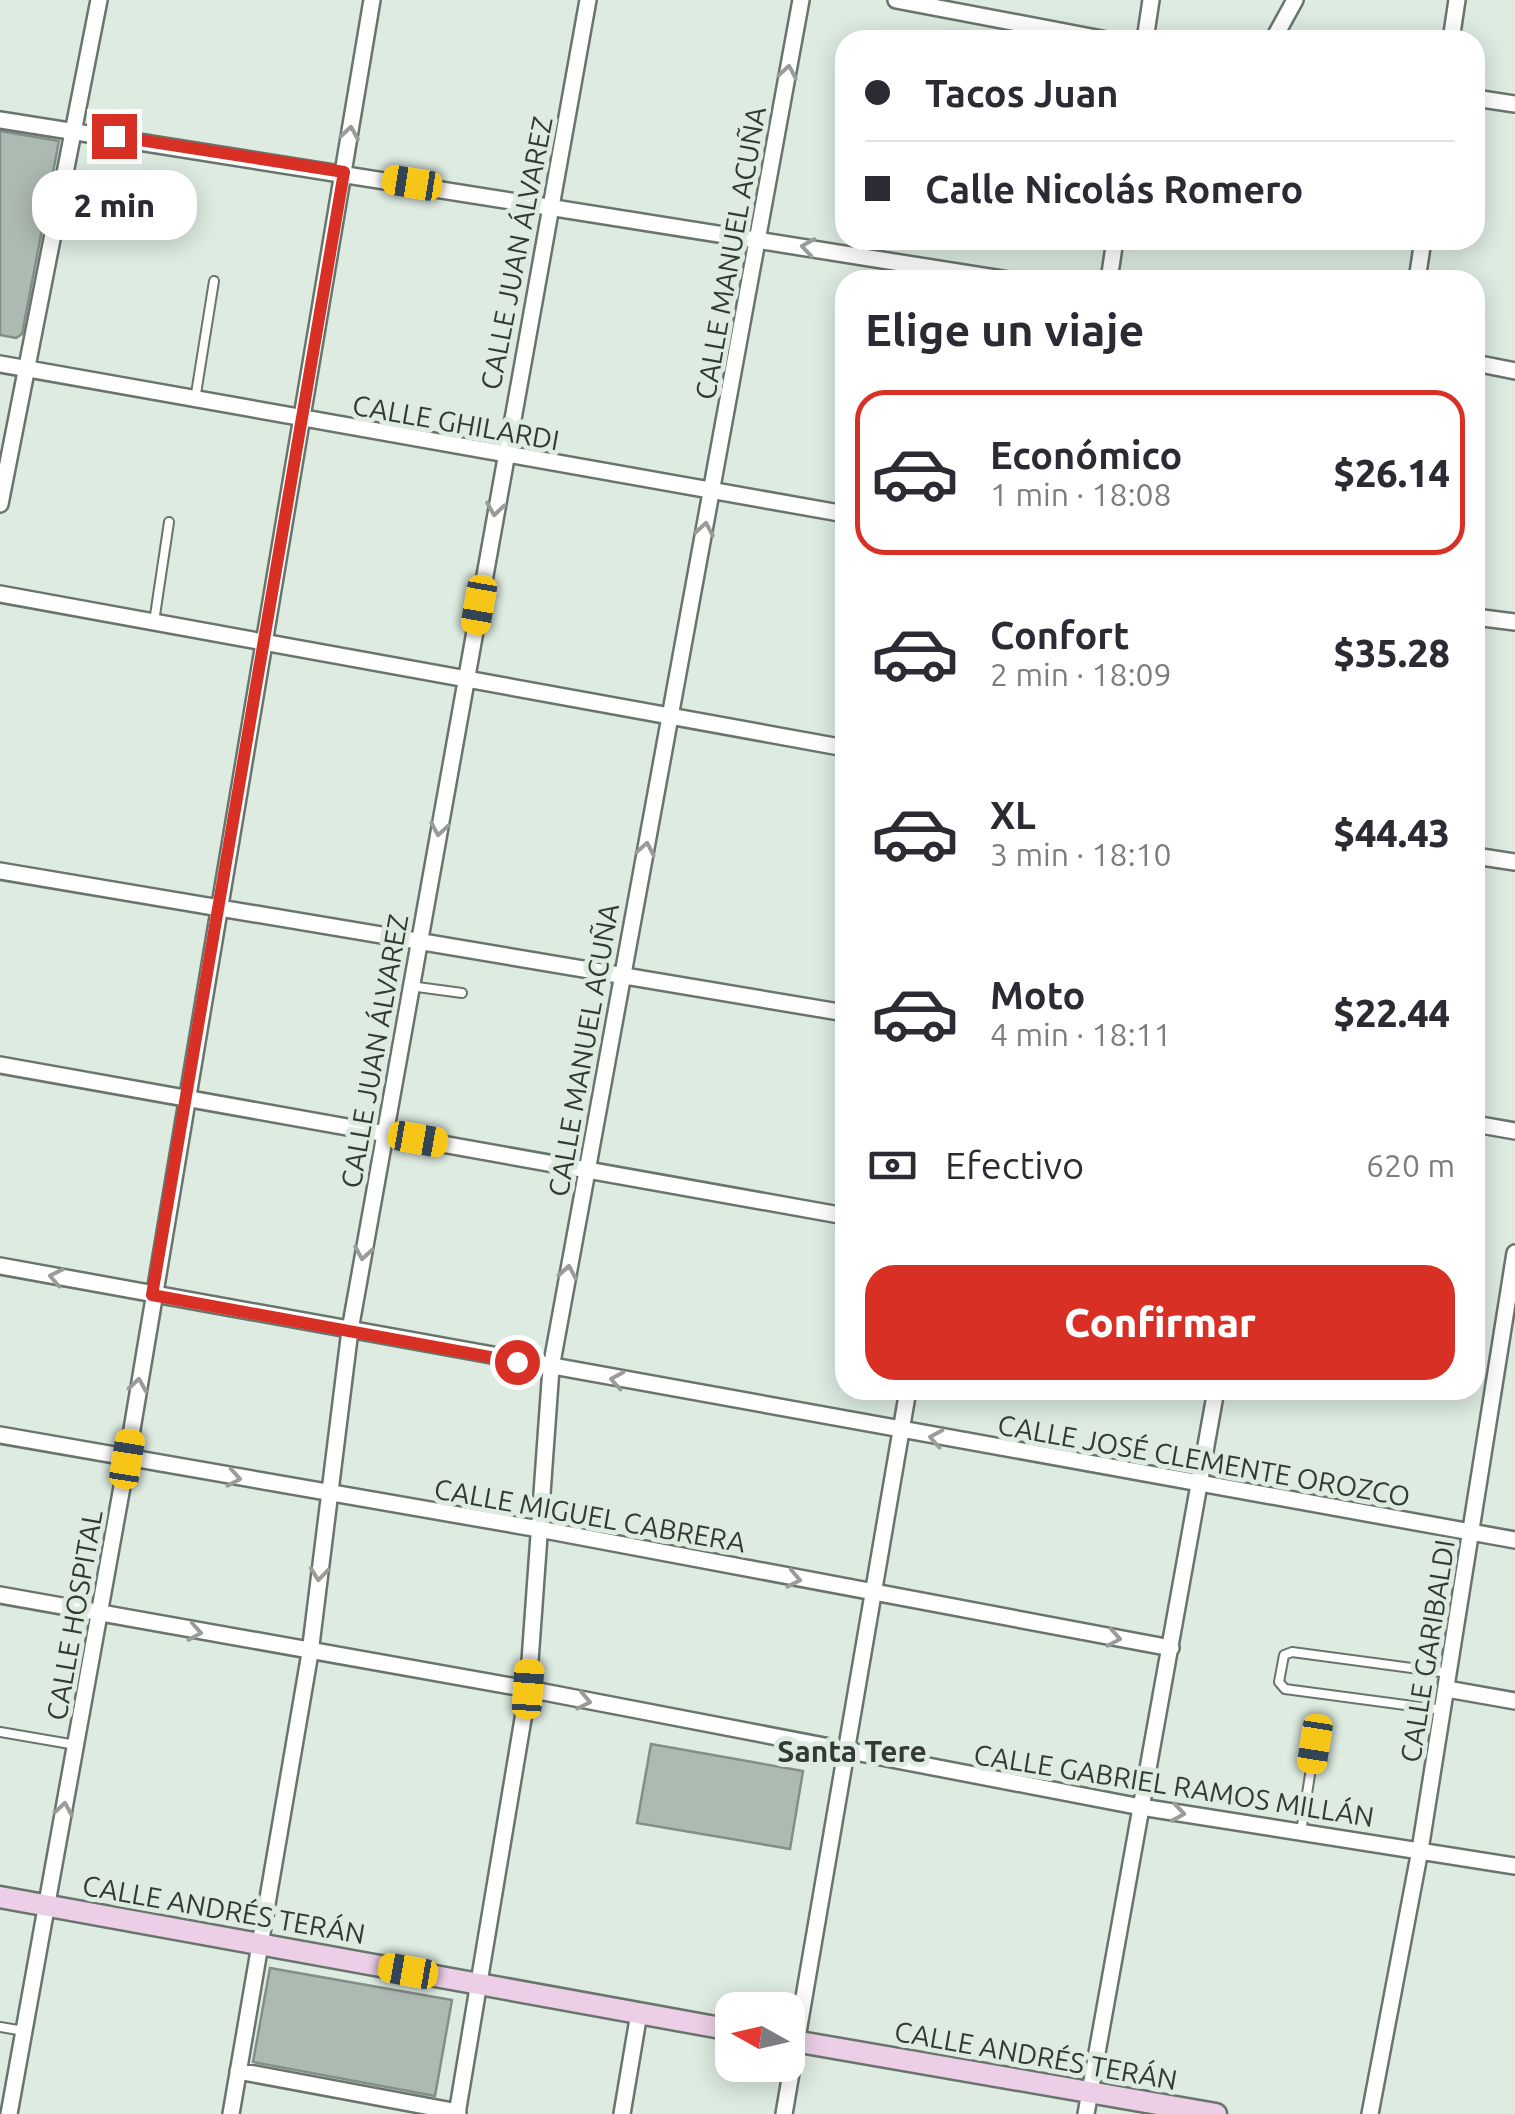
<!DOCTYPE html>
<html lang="es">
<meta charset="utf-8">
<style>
:root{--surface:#fff;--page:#f2f2f3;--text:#2b2b33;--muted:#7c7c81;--line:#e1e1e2;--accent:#d93025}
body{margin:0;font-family:Ubuntu,sans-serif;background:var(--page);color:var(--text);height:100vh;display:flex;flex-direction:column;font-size:38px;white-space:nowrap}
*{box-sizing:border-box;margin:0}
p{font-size:32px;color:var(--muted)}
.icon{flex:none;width:55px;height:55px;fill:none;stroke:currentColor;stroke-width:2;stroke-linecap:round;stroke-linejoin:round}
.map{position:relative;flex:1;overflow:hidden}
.panel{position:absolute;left:835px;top:270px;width:650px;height:1130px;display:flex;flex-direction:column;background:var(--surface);border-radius:30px;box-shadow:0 5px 25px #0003}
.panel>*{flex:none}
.hud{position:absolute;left:835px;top:30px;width:650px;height:220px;border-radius:30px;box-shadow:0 5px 25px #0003;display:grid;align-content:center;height:220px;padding:0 30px;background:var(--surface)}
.needle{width:65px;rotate:278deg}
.fabs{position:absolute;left:715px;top:1992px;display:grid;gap:20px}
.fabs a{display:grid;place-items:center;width:90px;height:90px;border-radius:20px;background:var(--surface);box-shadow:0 5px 25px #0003;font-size:50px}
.end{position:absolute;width:45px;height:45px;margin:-22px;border:12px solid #d93025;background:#fff;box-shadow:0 0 0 5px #fff}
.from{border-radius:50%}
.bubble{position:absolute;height:70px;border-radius:30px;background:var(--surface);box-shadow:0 5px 25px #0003;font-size:32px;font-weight:800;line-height:70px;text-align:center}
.car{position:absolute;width:30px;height:60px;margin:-30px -15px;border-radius:12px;box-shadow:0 0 8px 2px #0007;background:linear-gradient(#f5c518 24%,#345 0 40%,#f5c518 0 76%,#345 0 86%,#f5c518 0)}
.hud b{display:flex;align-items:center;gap:35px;height:95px;font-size:38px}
.hud b+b{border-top:2px solid var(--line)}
.hud i{width:25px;height:25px;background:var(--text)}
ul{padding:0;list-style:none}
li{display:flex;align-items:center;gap:30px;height:165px;margin:0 20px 15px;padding:0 10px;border:5px solid transparent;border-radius:30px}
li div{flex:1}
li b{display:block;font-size:38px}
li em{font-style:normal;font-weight:800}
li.selected{border-color:var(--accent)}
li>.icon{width:90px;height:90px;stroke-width:1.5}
h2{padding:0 30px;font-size:45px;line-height:120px}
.pay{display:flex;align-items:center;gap:25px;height:110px;padding:0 30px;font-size:38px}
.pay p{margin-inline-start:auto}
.button{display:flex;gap:20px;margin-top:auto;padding:20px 30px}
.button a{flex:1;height:115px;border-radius:30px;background:var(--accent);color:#fff;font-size:40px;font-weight:800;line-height:115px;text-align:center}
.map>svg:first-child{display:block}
.building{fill:#adbab1;stroke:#828e86;stroke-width:2.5}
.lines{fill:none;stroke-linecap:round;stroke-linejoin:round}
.lane-casing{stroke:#68746c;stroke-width:12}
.street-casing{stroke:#68746c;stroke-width:20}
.secondary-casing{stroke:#68746c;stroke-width:25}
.lane{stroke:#fff;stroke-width:8}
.street{stroke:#fff;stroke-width:15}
.secondary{stroke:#eccfe6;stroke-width:20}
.oneway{stroke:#9a9c9a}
.route{stroke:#d93025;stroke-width:12}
.labels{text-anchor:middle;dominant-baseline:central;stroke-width:10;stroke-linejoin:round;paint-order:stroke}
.street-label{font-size:28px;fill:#343935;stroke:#ddebe1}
.neighbourhood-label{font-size:30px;font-weight:bold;fill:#343935;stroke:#ddebe1}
</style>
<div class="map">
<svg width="1515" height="2114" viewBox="0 0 1515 2114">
<rect width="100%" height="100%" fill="#ddebe1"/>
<path class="building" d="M0,131L59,141L22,334L16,338L0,335Z
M651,1744L803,1771L790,1849L637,1823Z
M270,1968L452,2000L435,2096L253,2062Z"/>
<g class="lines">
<defs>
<path id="lane" d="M195,400L214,281
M154,622L169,522
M410,986L462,993
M1443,1710L1285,1689L1279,1682L1284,1655L1292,1652L1449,1673
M0,1732L76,1745
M1301,1832L1315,1743
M0,2027L24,2031"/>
<path id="street" d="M896,0L1107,40
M1145,40L1151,0
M1273,40L1295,0
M1451,40L1457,0
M1475,98L1515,104
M0,120L1008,280
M1109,280L1115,240
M1417,280L1423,240
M1475,363L1515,371
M0,364L845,514
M0,504L99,0
M0,594L845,748
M1475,617L1515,622
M1475,856L1515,862
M0,871L845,1013
M0,1065L845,1216
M1475,1124L1515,1131
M0,1266L1515,1540
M0,1435L539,1529L1171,1648
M0,1595L528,1689L1141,1807L1515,1866
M1447,1689L1515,1701
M238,2071L458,2112
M9,2114L127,1459L372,0
M231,2114L310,1653L350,1330L588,0
M457,2114L528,1689L551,1368L801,0
M622,2114L639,2013
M784,2114L908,1390
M1086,2114L1216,1390
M1370,2114L1420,1850L1515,1253"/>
<path id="secondary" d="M0,1897L732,2030
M788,2040L1216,2114"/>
</defs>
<use href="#lane" class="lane-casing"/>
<use href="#street" class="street-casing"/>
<use href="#secondary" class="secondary-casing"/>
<use href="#lane" class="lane"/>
<use href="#street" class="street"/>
<use href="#secondary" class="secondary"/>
</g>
<defs><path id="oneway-chevron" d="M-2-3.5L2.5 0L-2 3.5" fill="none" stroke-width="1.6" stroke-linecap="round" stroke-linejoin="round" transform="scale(2.5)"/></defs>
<g class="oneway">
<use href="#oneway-chevron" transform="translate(788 72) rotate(-80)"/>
<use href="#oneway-chevron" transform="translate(350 133) rotate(-81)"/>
<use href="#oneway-chevron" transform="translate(808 247) rotate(-171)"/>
<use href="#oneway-chevron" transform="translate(495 509) rotate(99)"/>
<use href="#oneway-chevron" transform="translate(705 529) rotate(-80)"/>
<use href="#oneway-chevron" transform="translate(439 829) rotate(100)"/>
<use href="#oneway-chevron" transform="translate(646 849) rotate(-79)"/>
<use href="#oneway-chevron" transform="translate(363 1253) rotate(100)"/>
<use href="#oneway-chevron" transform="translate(568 1272) rotate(-80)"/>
<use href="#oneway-chevron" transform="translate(56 1277) rotate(-169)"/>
<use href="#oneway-chevron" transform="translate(617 1380) rotate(-170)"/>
<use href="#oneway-chevron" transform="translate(138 1385) rotate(-81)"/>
<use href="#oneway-chevron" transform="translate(936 1438) rotate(-170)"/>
<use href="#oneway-chevron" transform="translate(234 1478) rotate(10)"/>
<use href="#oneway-chevron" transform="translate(319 1574) rotate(96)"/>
<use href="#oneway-chevron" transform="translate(794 1579) rotate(11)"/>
<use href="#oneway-chevron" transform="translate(195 1632) rotate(10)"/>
<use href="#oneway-chevron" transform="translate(1114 1638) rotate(10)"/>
<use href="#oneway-chevron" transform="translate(584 1701) rotate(12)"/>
<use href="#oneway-chevron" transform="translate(64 1809) rotate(-80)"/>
<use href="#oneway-chevron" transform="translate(1178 1813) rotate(9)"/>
</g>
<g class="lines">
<path class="route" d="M114,136L344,172L152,1295L517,1362"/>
</g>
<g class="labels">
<g class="street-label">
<text transform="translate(516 253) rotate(-79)">CALLE JUAN ÁLVAREZ</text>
<text transform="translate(730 253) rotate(-80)">CALLE MANUEL ACUÑA</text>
<text transform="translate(456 422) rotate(10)">CALLE GHILARDI</text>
<text transform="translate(583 1050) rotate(-80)">CALLE MANUEL ACUÑA</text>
<text transform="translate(374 1051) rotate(-80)">CALLE JUAN ÁLVAREZ</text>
<text transform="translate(1204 1460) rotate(10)">CALLE JOSÉ CLEMENTE OROZCO</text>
<text transform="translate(590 1515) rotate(10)">CALLE MIGUEL CABRERA</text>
<text transform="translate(74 1615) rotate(-80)">CALLE HOSPITAL</text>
<text transform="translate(1427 1651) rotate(-81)">CALLE GARIBALDI</text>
<text transform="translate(1174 1785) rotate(9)">CALLE GABRIEL RAMOS MILLÁN</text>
<text transform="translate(224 1909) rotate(10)">CALLE ANDRÉS TERÁN</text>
<text transform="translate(1036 2055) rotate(10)">CALLE ANDRÉS TERÁN</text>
</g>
<g class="neighbourhood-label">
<text x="852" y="1751">Santa Tere</text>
</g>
</g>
</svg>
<div class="fabs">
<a><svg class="needle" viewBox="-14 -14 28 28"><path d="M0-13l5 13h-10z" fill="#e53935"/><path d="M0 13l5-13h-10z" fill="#7c7c81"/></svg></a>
</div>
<i class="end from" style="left:517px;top:1362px"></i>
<i class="end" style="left:114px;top:136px"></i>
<div class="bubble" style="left:32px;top:170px;width:165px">2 min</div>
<i class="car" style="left:412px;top:183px;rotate:279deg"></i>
<i class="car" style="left:479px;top:605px;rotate:190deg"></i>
<i class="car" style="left:418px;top:1139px;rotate:100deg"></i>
<i class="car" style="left:127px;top:1459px;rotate:9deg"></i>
<i class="car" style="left:528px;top:1689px;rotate:4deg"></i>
<i class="car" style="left:1315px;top:1744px;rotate:189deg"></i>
<i class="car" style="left:408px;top:1971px;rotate:280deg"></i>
<div class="hud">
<b><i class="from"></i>Tacos Juan</b>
<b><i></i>Calle Nicolás Romero</b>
</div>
<section class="panel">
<h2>Elige un viaje</h2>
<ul>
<li class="selected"><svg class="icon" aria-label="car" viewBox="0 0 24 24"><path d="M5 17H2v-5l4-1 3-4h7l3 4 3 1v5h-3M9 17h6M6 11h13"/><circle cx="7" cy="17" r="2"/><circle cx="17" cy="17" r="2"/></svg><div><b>Económico</b><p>1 min · 18:08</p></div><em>$26.14</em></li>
<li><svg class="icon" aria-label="car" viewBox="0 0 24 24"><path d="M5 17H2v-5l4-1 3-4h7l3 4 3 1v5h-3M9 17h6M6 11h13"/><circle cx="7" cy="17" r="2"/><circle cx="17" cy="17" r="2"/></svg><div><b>Confort</b><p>2 min · 18:09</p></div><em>$35.28</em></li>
<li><svg class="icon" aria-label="car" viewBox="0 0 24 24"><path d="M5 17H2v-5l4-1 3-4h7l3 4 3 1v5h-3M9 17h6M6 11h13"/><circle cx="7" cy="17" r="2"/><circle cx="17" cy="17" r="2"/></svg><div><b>XL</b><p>3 min · 18:10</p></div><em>$44.43</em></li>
<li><svg class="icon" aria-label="car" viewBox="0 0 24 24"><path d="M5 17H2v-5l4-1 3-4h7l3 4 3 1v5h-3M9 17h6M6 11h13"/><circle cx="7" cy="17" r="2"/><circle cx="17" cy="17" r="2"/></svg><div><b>Moto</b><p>4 min · 18:11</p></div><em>$22.44</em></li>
</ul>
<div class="pay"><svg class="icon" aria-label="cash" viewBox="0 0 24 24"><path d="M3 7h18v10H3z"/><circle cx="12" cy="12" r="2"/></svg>Efectivo<p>620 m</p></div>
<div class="button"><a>Confirmar</a></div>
</section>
</div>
